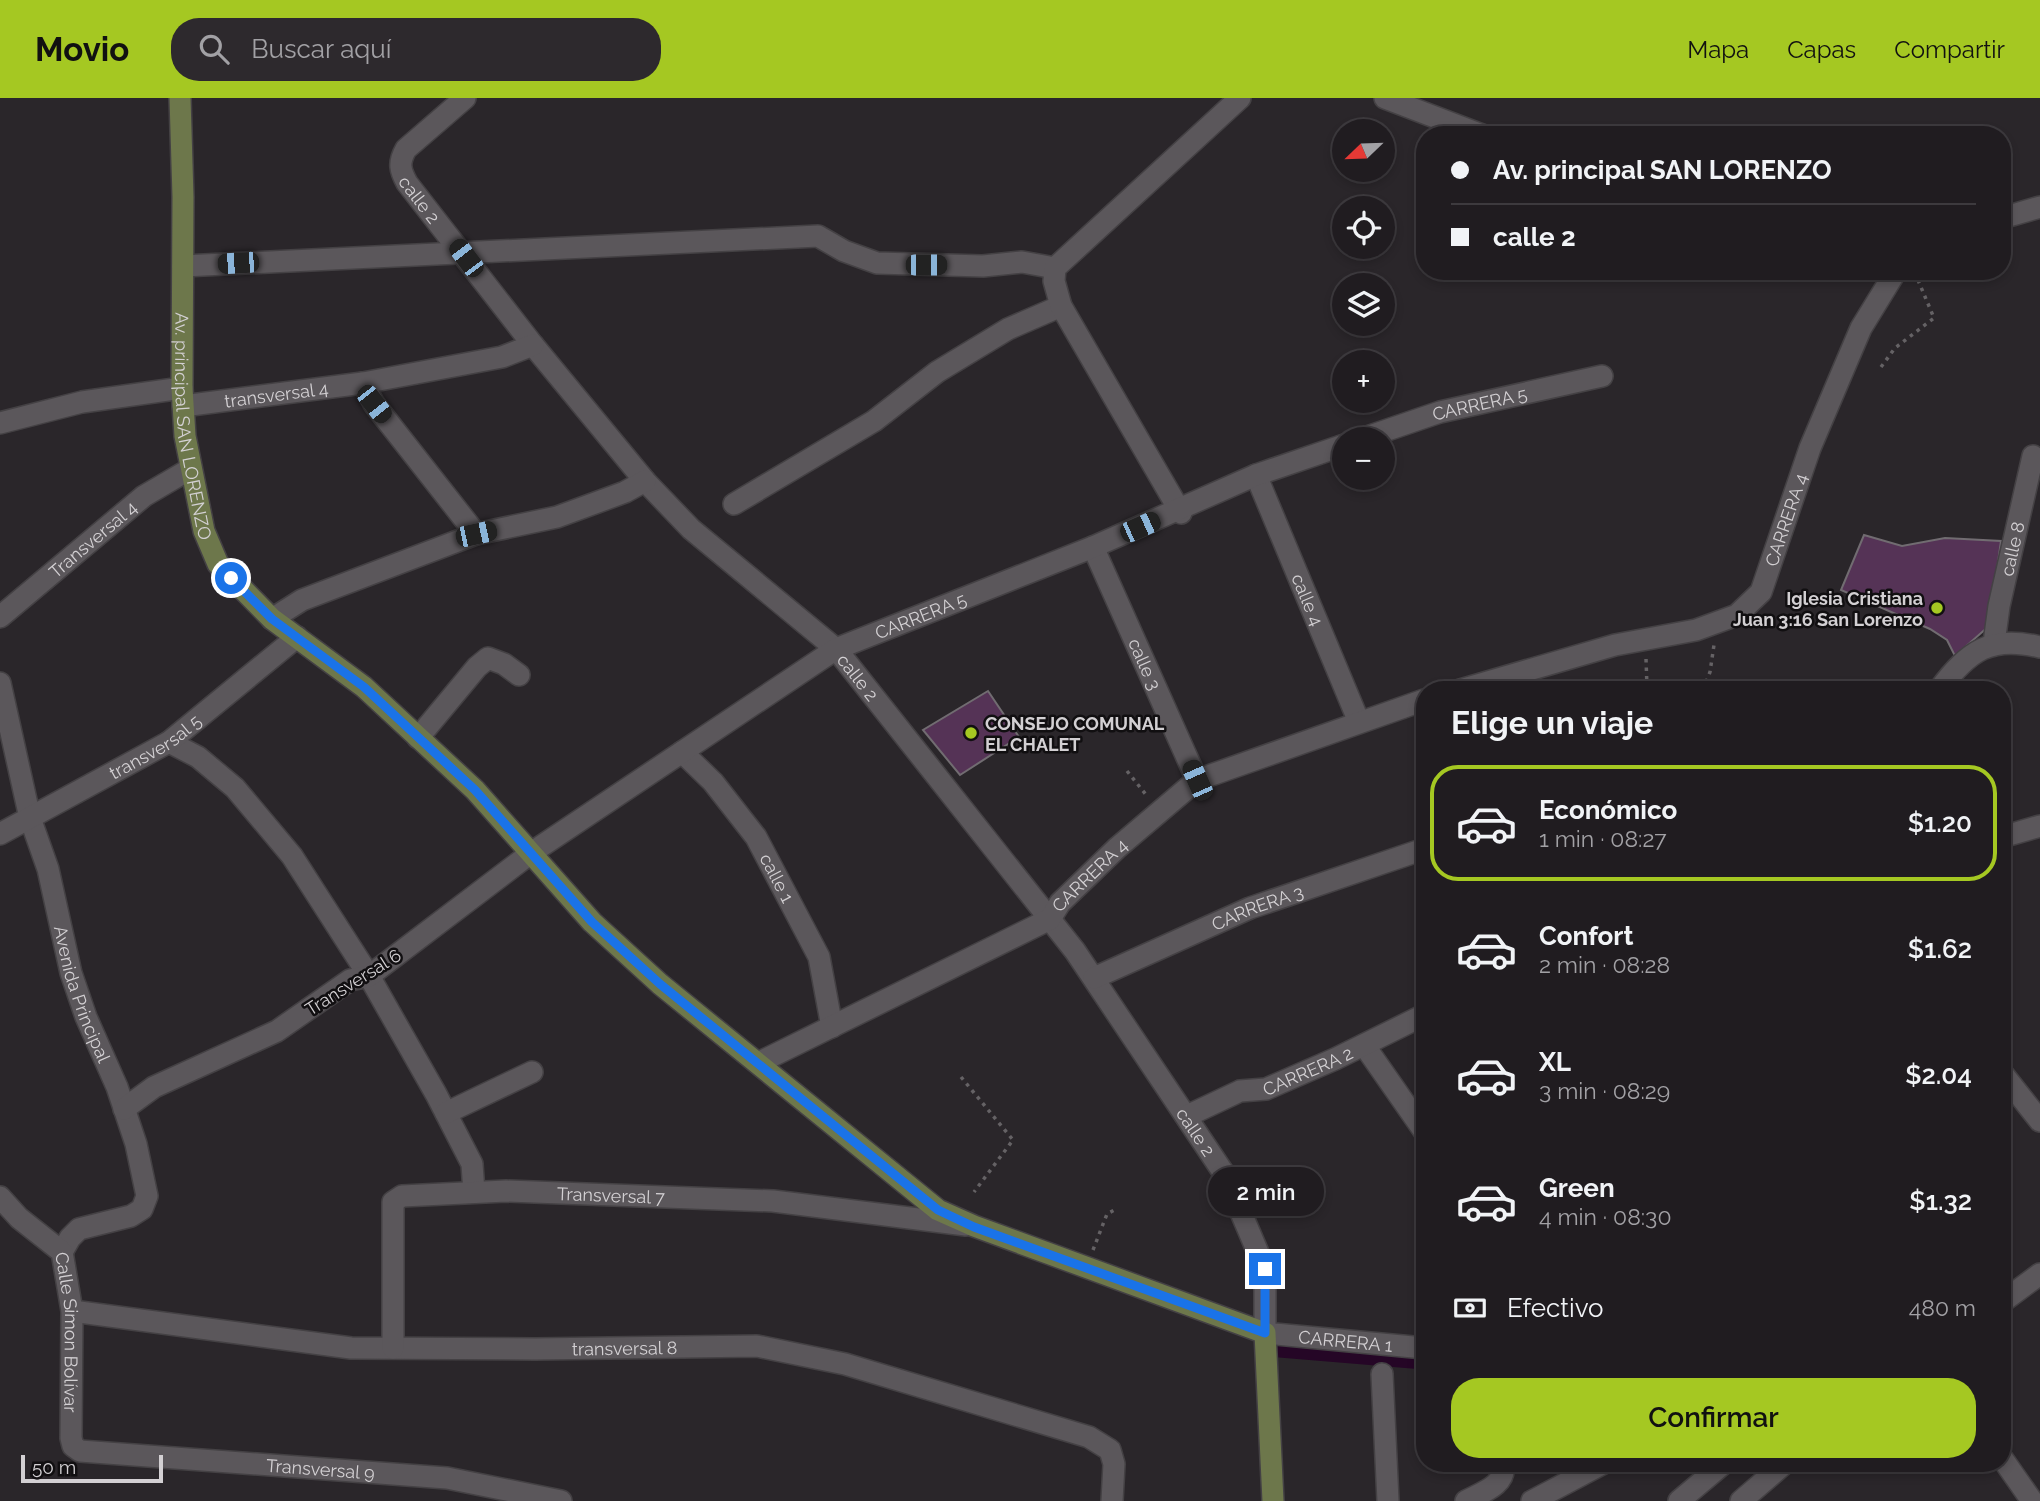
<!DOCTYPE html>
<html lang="es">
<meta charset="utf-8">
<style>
:root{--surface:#201c20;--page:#2d292d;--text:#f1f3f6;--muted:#a2a1a5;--line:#3d3a3e;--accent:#a5c822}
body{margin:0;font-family:Raleway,sans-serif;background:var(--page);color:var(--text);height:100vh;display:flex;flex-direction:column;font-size:26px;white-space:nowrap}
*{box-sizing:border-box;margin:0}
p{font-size:23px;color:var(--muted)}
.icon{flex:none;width:38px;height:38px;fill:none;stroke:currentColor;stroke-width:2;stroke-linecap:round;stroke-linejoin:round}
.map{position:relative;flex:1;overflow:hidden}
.sheet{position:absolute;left:1416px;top:583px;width:595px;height:791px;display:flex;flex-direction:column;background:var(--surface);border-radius:28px;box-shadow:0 4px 10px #0003,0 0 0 2px var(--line)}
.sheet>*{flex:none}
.banner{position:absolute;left:1416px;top:28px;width:595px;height:154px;border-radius:28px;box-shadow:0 4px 10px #0003,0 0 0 2px var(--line);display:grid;align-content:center;height:154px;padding:0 35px;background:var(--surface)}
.needle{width:46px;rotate:247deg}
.buttons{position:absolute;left:1332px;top:21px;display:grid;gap:14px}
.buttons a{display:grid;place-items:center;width:63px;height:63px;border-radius:50%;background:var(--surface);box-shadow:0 4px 10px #0003,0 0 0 2px var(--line);font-size:35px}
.scale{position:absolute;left:21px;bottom:18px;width:142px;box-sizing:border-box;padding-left:7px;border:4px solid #d3d0d3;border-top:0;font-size:19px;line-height:24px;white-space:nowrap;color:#d3d0d3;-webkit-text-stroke:5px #110f11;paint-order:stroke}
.end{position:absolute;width:32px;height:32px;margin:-16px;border:9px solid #1a73e8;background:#fff;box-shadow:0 0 0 4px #fff}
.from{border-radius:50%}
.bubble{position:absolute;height:49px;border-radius:24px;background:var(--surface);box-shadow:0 4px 10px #0003,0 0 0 2px var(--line);font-size:23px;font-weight:600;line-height:49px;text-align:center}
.car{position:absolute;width:21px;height:42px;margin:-21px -10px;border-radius:9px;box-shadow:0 0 5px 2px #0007;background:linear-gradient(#222 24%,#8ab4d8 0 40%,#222 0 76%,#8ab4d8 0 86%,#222 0)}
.banner b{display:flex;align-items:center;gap:24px;height:66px;font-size:26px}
.banner b+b{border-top:2px solid var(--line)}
.banner i{width:18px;height:18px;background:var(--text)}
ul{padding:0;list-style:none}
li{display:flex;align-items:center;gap:21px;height:116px;margin:0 14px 10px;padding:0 21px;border:4px solid transparent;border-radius:28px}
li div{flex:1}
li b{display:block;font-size:26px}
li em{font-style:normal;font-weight:600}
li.active{border-color:var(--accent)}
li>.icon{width:63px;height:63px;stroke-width:1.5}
h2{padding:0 35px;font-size:32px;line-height:84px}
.pay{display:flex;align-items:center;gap:18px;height:77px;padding:0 35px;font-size:26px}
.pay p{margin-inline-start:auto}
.action{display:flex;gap:14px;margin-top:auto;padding:14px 35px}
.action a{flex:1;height:80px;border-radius:28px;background:var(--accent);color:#111;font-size:28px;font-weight:600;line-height:80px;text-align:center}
header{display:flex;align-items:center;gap:42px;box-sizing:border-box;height:98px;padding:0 35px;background:var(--accent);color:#111}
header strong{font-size:33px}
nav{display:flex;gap:38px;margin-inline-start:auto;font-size:24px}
.search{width:490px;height:63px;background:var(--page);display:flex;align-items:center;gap:18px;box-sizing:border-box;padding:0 24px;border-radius:28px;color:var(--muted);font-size:26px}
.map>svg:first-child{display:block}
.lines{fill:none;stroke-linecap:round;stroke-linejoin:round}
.canal{stroke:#250626;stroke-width:19}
.building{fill:#553356;stroke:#716c71;stroke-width:2}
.minor-casing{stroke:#444144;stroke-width:24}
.major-casing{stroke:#444144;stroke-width:24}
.path{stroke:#656265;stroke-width:3.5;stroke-dasharray:3.5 5;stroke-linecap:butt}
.minor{stroke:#5b575b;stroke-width:21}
.major{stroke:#6d774b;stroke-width:21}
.route{stroke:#1a73e8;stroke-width:9}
.poi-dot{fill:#a5c822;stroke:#110f11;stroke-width:2.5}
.labels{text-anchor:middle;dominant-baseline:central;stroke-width:5;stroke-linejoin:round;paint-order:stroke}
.street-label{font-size:18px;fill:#d3d0d3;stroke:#110f11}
.poi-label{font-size:18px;font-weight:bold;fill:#d3d0d3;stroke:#110f11;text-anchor:end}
</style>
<header>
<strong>Movio</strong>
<div class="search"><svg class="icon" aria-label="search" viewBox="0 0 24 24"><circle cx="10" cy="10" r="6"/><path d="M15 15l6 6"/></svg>Buscar aquí</div>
<nav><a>Mapa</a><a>Capas</a><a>Compartir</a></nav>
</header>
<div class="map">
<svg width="2040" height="1403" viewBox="0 0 2040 1403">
<rect width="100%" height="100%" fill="#2a262a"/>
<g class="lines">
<path class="canal" d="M1266,1249L1424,1262"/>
</g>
<path class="building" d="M1864,437L1902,448L1945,440L2001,443L1989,528L1955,558L1947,542L1930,531L1841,492Z
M988,593L1019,639L960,677L923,632Z"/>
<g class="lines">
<defs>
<g id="minor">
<path id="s1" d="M465,0L406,51C398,65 400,72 407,85L533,247L645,383L691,431L836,551L1075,853L1225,1077L1265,1171V1235L1424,1250"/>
<path d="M1385,0L1482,37"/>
<path d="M2002,120L2040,109"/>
<path d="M183,168L818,138L844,153L877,165L983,168L1022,164L1055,170"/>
<path d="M363,285L374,306L476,436"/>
<path id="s2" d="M183,308L363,285L502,259L533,247"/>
<path d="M0,325L82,304L182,290"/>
<path id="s3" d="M1361,341L1440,314L1602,278"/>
<path id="s4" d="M1256,377L1359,624"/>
<path d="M734,406L874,323L937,274L1008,231L1061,208"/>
<path d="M1181,415L1061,208L1054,183L1055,170L1240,0"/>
<path id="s5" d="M1093,449L1197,682"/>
<path id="s6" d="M0,519L144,398L190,371"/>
<path d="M272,521L302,502L476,436L557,419L625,394L645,383"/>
<path id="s7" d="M1994,545L1999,508L2033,358"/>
<path id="s8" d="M0,585L30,720L48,771L71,875L86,919L117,989L136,1046L147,1098L142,1111L131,1118L79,1131L70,1140L62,1154"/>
<path id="s9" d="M1460,592L1615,547L1696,532L1737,517L1761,494L1810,350L1861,230L1896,173"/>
<path d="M1939,592C1969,552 1991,537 2040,549"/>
<path d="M418,640L477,569L488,560L504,566L519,577"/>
<path d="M169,644L198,659L235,690L292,758L369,878L436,996L472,1066L474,1094"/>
<path id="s10" d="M682,654L713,684L756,739L819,859L832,929"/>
<path id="s11" d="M0,736L169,644L297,539"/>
<path d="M2002,739L2040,728"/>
<path id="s12" d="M1094,880L1250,810L1424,751"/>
<path d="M1364,947L1424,1033"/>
<path id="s13" d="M758,965L1050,821L1060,805L1117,750L1197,682L1424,602"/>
<path d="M2002,975L2040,1023"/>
<path id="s14" d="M124,1011L154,989L277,933L350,882L369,878L531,755L836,551L1093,449L1256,377L1344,347"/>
<path d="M446,1015L532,974"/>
<path id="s15" d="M1187,1018L1240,993L1266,991L1335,961L1424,917"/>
<path id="s16" d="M0,1099L19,1120L62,1154L72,1213L71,1340L73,1348L80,1353L447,1380L561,1403"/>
<path d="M2002,1204L2040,1176"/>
<path id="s17" d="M72,1213L351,1250L535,1251L757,1248L845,1266L1089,1339L1110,1352L1114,1366L1112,1403"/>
<path id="s18" d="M393,1250V1104L402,1098L506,1093L773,1103L966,1127"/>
<path d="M1382,1276L1388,1403"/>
<path d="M2002,1360L2032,1403"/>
<path d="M1466,1403C1481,1395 1509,1386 1502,1365"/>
<path d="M1532,1403L1604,1365"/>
<path d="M1679,1403L1724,1365"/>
<path d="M1741,1403L1785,1365"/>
</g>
<g id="major">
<path id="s19" d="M180,0L183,99L182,290L185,338L204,433L218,466L272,521L364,589L475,692L592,824L660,886L938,1112L974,1128L1265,1235L1273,1403"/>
</g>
</defs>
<use href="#minor" class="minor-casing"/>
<use href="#major" class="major-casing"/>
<path class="path" d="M1881,269L1895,250L1934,220L1915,175
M1646,561L1647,589
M1703,592L1710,574L1714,547
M1127,673L1147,698
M961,979L1013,1042L974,1094
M1093,1152L1107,1116L1116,1111"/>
<use href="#minor" class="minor"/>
<use href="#major" class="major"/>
</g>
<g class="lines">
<path class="route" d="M231,480L272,521L364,589L475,692L592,824L660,886L938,1112L974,1129L1265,1235V1171"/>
</g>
<g class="poi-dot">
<circle cx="1937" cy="510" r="7"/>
<circle cx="971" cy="635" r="7"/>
</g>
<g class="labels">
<g class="street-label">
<text stroke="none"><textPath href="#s1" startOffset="135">calle 2</textPath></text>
<text stroke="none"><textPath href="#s2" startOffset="94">transversal 4</textPath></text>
<text stroke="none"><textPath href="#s3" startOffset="124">CARRERA 5</textPath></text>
<text stroke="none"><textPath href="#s19" startOffset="329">Av. principal SAN LORENZO</textPath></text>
<text stroke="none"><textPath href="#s9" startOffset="397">CARRERA 4</textPath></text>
<text stroke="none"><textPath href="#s6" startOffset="121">Transversal 4</textPath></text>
<text stroke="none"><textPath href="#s7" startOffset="96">calle 8</textPath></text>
<text stroke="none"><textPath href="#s4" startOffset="135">calle 4</textPath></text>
<text stroke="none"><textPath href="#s14" startOffset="942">CARRERA 5</textPath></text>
<text stroke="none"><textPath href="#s5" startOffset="128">calle 3</textPath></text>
<text stroke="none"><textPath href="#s1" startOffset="786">calle 2</textPath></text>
<text stroke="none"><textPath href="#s11" startOffset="178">transversal 5</textPath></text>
<text stroke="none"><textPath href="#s13" startOffset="385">CARRERA 4</textPath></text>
<text stroke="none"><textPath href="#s10" startOffset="159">calle 1</textPath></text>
<text stroke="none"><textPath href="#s12" startOffset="178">CARRERA 3</textPath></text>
<text transform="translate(353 884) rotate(-32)">Transversal 6</text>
<text stroke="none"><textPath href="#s8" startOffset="322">Avenida Principal</textPath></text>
<text stroke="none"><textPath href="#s15" startOffset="130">CARRERA 2</textPath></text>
<text stroke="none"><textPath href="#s1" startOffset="1353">calle 2</textPath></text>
<text stroke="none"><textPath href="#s18" startOffset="366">Transversal 7</textPath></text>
<text stroke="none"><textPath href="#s16" startOffset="164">Calle Simon Bolívar</textPath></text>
<text stroke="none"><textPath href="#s1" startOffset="1652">CARRERA 1</textPath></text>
<text stroke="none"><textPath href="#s17" startOffset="555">transversal 8</textPath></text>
<text stroke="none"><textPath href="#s16" startOffset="528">Transversal 9</textPath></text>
</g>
<g class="poi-label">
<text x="1923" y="500">Iglesia Cristiana<tspan x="1923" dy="21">Juan 3:16 San Lorenzo</tspan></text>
<text x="985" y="625" text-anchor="start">CONSEJO COMUNAL<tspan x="985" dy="21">EL CHALET</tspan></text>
</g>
</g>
</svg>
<div class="buttons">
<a><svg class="needle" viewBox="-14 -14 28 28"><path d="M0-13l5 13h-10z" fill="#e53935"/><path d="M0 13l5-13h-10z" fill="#a2a1a5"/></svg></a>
<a><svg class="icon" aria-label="locate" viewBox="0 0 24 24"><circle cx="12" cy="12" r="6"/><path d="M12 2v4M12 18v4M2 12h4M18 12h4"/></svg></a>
<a><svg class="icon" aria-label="layers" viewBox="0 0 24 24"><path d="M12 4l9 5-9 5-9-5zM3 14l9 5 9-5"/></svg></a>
<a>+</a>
<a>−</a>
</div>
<div class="scale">50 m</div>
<i class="end from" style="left:231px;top:480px"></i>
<i class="end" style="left:1265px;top:1171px"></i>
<div class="bubble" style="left:1208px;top:1069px;width:116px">2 min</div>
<i class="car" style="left:466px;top:160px;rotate:323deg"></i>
<i class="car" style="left:238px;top:165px;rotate:267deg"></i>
<i class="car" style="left:926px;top:167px;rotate:90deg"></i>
<i class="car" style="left:374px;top:306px;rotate:142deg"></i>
<i class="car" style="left:1140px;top:429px;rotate:66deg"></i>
<i class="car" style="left:476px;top:436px;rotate:78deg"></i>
<i class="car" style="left:1197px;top:682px;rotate:336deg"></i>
<div class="banner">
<b><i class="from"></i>Av. principal SAN LORENZO</b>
<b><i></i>calle 2</b>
</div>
<section class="sheet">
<h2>Elige un viaje</h2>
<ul>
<li class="active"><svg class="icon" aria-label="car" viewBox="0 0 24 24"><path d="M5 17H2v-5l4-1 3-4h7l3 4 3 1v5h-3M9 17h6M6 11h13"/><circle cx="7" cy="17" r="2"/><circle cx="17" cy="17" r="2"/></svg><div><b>Económico</b><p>1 min · 08:27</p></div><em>$1.20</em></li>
<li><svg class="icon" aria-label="car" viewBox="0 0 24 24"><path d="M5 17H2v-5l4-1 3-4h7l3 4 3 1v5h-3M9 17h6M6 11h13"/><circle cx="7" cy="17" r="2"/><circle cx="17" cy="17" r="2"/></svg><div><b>Confort</b><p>2 min · 08:28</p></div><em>$1.62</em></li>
<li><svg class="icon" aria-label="car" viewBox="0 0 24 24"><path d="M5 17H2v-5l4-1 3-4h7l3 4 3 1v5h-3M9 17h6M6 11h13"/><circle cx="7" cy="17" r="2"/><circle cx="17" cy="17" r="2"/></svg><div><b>XL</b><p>3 min · 08:29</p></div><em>$2.04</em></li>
<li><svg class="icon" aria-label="car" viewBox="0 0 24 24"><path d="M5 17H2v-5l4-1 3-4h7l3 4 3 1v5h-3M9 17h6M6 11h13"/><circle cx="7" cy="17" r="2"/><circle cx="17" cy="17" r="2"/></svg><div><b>Green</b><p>4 min · 08:30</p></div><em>$1.32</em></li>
</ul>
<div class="pay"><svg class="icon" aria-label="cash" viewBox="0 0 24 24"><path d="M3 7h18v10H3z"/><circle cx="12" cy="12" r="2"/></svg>Efectivo<p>480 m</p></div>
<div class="action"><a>Confirmar</a></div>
</section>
</div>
